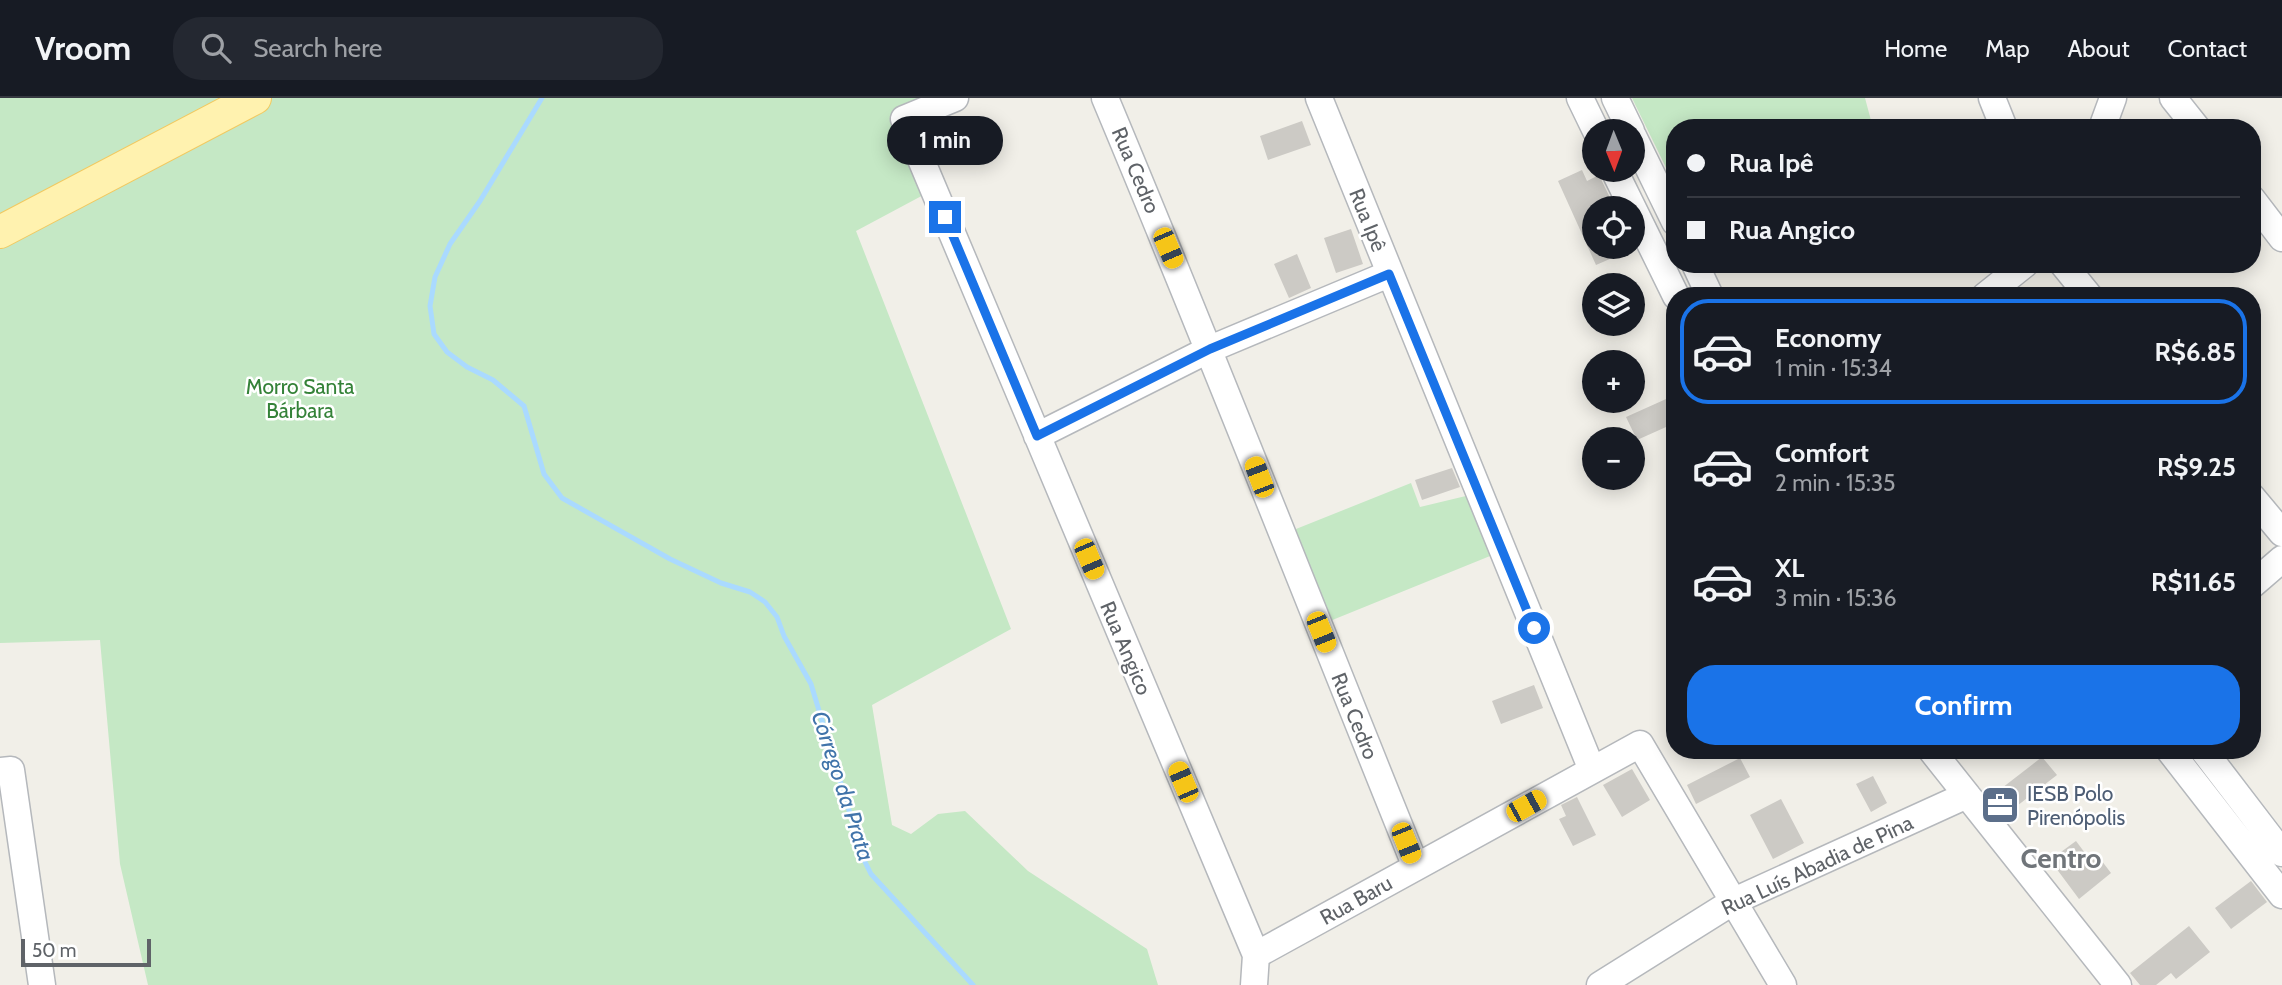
<!DOCTYPE html>
<meta charset="utf-8">
<style>
:root{--surface:#171b24;--page:#242831;--text:#f1f3f6;--muted:#9ea1a6;--line:#363941;--accent:#1a73e8}
body{margin:0;font-family:Cabin,sans-serif;background:var(--page);color:var(--text);height:100vh;display:flex;flex-direction:column;font-size:26px;white-space:nowrap}
*{box-sizing:border-box;margin:0}
p{font-size:23px;color:var(--muted)}
.icon{flex:none;width:38px;height:38px;fill:none;stroke:currentColor;stroke-width:2;stroke-linecap:round;stroke-linejoin:round}
.map{position:relative;flex:1;overflow:hidden}
.panel{position:absolute;left:1666px;top:189px;width:595px;height:472px;display:flex;flex-direction:column;background:var(--surface);border-radius:28px;box-shadow:0 4px 18px #0003}
.panel>*{flex:none}
.guide{position:absolute;left:1666px;top:21px;width:595px;height:154px;border-radius:28px;box-shadow:0 4px 18px #0003;display:grid;align-content:center;height:154px;padding:0 21px;background:var(--surface)}
.needle{width:46px;rotate:179deg}
.buttons{position:absolute;left:1582px;top:21px;display:grid;gap:14px}
.buttons a{display:grid;place-items:center;width:63px;height:63px;border-radius:50%;background:var(--surface);box-shadow:0 4px 18px #0003;font-size:35px}
.scale{position:absolute;left:21px;bottom:18px;width:130px;box-sizing:border-box;padding-left:7px;border:4px solid #5f6368;border-top:0;font-size:19px;line-height:24px;white-space:nowrap;color:#5f6368;-webkit-text-stroke:5px #fff;paint-order:stroke}
.end{position:absolute;width:32px;height:32px;margin:-16px;border:9px solid #1a73e8;background:#fff;box-shadow:0 0 0 4px #fff}
.from{border-radius:50%}
.bubble{position:absolute;height:49px;border-radius:24px;background:var(--surface);box-shadow:0 4px 18px #0003;font-size:23px;font-weight:700;line-height:49px;text-align:center}
.car{position:absolute;width:21px;height:42px;margin:-21px -10px;border-radius:9px;box-shadow:0 0 5px 2px #0007;background:linear-gradient(#f5c518 24%,#345 0 40%,#f5c518 0 76%,#345 0 86%,#f5c518 0)}
.guide b{display:flex;align-items:center;gap:24px;height:66px;font-size:26px}
.guide b+b{border-top:2px solid var(--line)}
.guide i{width:18px;height:18px;background:var(--text)}
ul{padding:12px 0 0;list-style:none}
li{display:flex;align-items:center;gap:21px;height:105px;margin:0 14px 10px;padding:0 7px;border:4px solid transparent;border-radius:28px}
li div{flex:1}
li b{display:block;font-size:26px}
li em{font-style:normal;font-weight:700}
li.active{border-color:var(--accent)}
li>.icon{width:63px;height:63px;stroke-width:1.5}
.cta{display:flex;gap:14px;margin-top:auto;padding:14px 21px}
.cta a{flex:1;height:80px;border-radius:28px;background:var(--accent);color:#fff;font-size:28px;font-weight:700;line-height:80px;text-align:center}
header{display:flex;align-items:center;gap:42px;box-sizing:border-box;height:98px;padding:0 35px;background:var(--surface);border-bottom:2px solid var(--line)}
header strong{font-size:33px}
nav{display:flex;gap:38px;margin-inline-start:auto;font-size:24px}
.search{width:490px;height:63px;background:var(--page);display:flex;align-items:center;gap:18px;box-sizing:border-box;padding:0 24px;border-radius:28px;color:var(--muted);font-size:26px}
.map>svg:first-child{display:block}
.green{fill:#c5e8c5}
.lines{fill:none;stroke-linecap:round;stroke-linejoin:round}
.stream{stroke:#aadaff;stroke-width:5}
.building{fill:#cccac5}
.minor-casing{stroke:#b5b8bc;stroke-width:29}
.major-casing{stroke:#f2c960;stroke-width:34}
.minor{stroke:#fff;stroke-width:26}
.major{stroke:#fff2af;stroke-width:32}
.route{stroke:#1a73e8;stroke-width:9}
.labels{text-anchor:middle;dominant-baseline:central;stroke-width:5;stroke-linejoin:round;paint-order:stroke}
.street-label{font-size:21px;fill:#5f6368;stroke:#fff}
.park-label{font-size:21px;fill:#348238;stroke:#fff}
.service-label{font-size:21px;fill:#4e5e75;stroke:#fff;text-anchor:start}
.water-label{font-size:23px;font-style:italic;fill:#4174aa;stroke:#fff}
.district-label{font-size:28px;font-weight:bold;fill:#70757a;stroke:#fff}
</style>
<header>
<strong>Vroom</strong>
<div class="search"><svg class="icon" aria-label="search" viewBox="0 0 24 24"><circle cx="10" cy="10" r="6"/><path d="M15 15l6 6"/></svg>Search here</div>
<nav><a>Home</a><a>Map</a><a>About</a><a>Contact</a></nav>
</header>
<div class="map">
<svg width="2282" height="887" viewBox="0 0 2282 887">
<rect width="100%" height="100%" fill="#f1efe8"/>
<path class="green" d="M0,0H944L898,20L929,94L856,133L1011,531L872,607L892,727L911,736L938,716L965,713L1028,773L1147,851L1158,887H148L120,766L100,542L0,545Z
M1632,0H1865L1873,30H1675V88Z
M1411,385L1420,409L1470,397L1495,456L1325,525L1286,435Z"/>
<g class="lines">
<path class="stream" d="M542,0L480,103L450,146L435,179L430,208L434,236L447,254L467,269L493,282L524,308L544,376L562,400L670,461L721,485L750,494L765,504L777,519L784,538L811,586L864,762L871,776L973,887"/>
</g>
<path class="building" d="M1302,23L1311,47L1268,62L1260,38Z
M1582,72L1587,83L1599,77L1615,110H1594V149L1635,150L1596,167L1558,83Z
M1351,131L1363,166L1336,175L1324,140Z
M1297,156L1311,190L1289,200L1274,166Z
M1675,297V325L1637,342L1626,319Z
M1452,370L1460,389L1422,402L1415,382Z
M1534,587L1543,610L1501,626L1492,603Z
M2042,659L2057,677L2004,718L1989,700Z
M1740,660L1750,679L1696,706L1687,687Z
M1632,671L1650,702L1622,719L1603,687Z
M1873,678L1887,705L1871,714L1856,686Z
M1577,699L1596,737L1573,748L1559,721L1566,718L1561,707Z
M1781,701L1804,745L1773,761L1750,717Z
M2076,743L2091,763L2098,758L2111,775L2079,801L2050,762Z
M2251,783L2267,804L2231,831L2215,810Z
M2189,828L2210,854L2176,881L2171,875L2156,887H2140L2130,875Z"/>
<g class="lines">
<defs>
<path id="minor" d="M955,0L904,21L1256,857L1254,887
M1105,0C1212,255 1312,512 1416,769
M1319,0L1592,672
M1580,0L1596,33
M1615,0L1631,33
M1992,0L2004,30
M2173,0L2197,30
M2102,30L2113,0
M1633,38L1675,124
M1614,72L1676,198
M2252,101L2282,140
M1695,166L1710,198
M2063,166L2089,198
M1985,198L2025,166
M1037,338L1210,251L1389,176
M2252,399L2282,435
M2252,487L2282,461
M1932,653L2118,887
M2170,653L2282,797
M2204,653L2282,755
M0,673L11,672L42,887
M1256,857L1640,646L1783,887
M1600,887L1734,803L1967,697"/>
<path id="major" d="M0,134L255,0"/>
</defs>
<use href="#minor" class="minor-casing"/>
<use href="#major" class="major-casing"/>
<use href="#minor" class="minor"/>
<use href="#major" class="major"/>
</g>
<g class="lines">
<path class="route" d="M945,119L1037,338L1210,251L1389,176L1534,530"/>
</g>
<defs>
<symbol id="office-square" viewBox="-11 -11 22 22"><rect x="-9" y="-9" width="18" height="18" rx="4" fill="#5c6f8a" stroke="#fff"/><path d="M-6-3h4V-5.5h4V-3h4V5H-6ZM-1-4.5V-3h2v-1.5ZM-6 0V1H6V0Z" fill="#fff"/></symbol>
</defs>
<g fill-rule="evenodd">
<use href="#office-square" x="1978" y="685" width="44" height="44"/>
</g>
<g class="labels">
<g class="street-label">
<text transform="translate(1136 72) rotate(67)">Rua Cedro</text>
<text transform="translate(1368 122) rotate(68)">Rua Ipê</text>
<text transform="translate(1126 550) rotate(67)">Rua Angico</text>
<text transform="translate(1355 618) rotate(68)">Rua Cedro</text>
<text transform="translate(1817 767) rotate(-25)">Rua Luís Abadia de Pina</text>
<text transform="translate(1356 802) rotate(-29)">Rua Baru</text>
</g>
<g class="park-label">
<text x="300" y="288">Morro Santa<tspan x="300" dy="24">Bárbara</tspan></text>
</g>
<g class="service-label">
<text x="2027" y="695">IESB Polo<tspan x="2027" dy="24">Pirenópolis</tspan></text>
</g>
<g class="water-label">
<text transform="translate(843 688) rotate(72)">Córrego da Prata</text>
</g>
<g class="district-label">
<text x="2061" y="760">Centro</text>
</g>
</g>
</svg>
<div class="buttons">
<a><svg class="needle" viewBox="-14 -14 28 28"><path d="M0-13l5 13h-10z" fill="#e53935"/><path d="M0 13l5-13h-10z" fill="#9ea1a6"/></svg></a>
<a><svg class="icon" aria-label="locate" viewBox="0 0 24 24"><circle cx="12" cy="12" r="6"/><path d="M12 2v4M12 18v4M2 12h4M18 12h4"/></svg></a>
<a><svg class="icon" aria-label="layers" viewBox="0 0 24 24"><path d="M12 4l9 5-9 5-9-5zM3 14l9 5 9-5"/></svg></a>
<a>+</a>
<a>−</a>
</div>
<div class="scale">50 m</div>
<i class="end from" style="left:1534px;top:530px"></i>
<i class="end" style="left:945px;top:119px"></i>
<div class="bubble" style="left:887px;top:18px;width:116px">1 min</div>
<i class="car" style="left:1168px;top:150px;rotate:157deg"></i>
<i class="car" style="left:1259px;top:379px;rotate:339deg"></i>
<i class="car" style="left:1089px;top:461px;rotate:157deg"></i>
<i class="car" style="left:1321px;top:534px;rotate:158deg"></i>
<i class="car" style="left:1183px;top:684px;rotate:337deg"></i>
<i class="car" style="left:1526px;top:708px;rotate:61deg"></i>
<i class="car" style="left:1406px;top:745px;rotate:158deg"></i>
<div class="guide">
<b><i class="from"></i>Rua Ipê</b>
<b><i></i>Rua Angico</b>
</div>
<section class="panel">
<ul>
<li class="active"><svg class="icon" aria-label="car" viewBox="0 0 24 24"><path d="M5 17H2v-5l4-1 3-4h7l3 4 3 1v5h-3M9 17h6M6 11h13"/><circle cx="7" cy="17" r="2"/><circle cx="17" cy="17" r="2"/></svg><div><b>Economy</b><p>1 min · 15:34</p></div><em>R$6.85</em></li>
<li><svg class="icon" aria-label="car" viewBox="0 0 24 24"><path d="M5 17H2v-5l4-1 3-4h7l3 4 3 1v5h-3M9 17h6M6 11h13"/><circle cx="7" cy="17" r="2"/><circle cx="17" cy="17" r="2"/></svg><div><b>Comfort</b><p>2 min · 15:35</p></div><em>R$9.25</em></li>
<li><svg class="icon" aria-label="car" viewBox="0 0 24 24"><path d="M5 17H2v-5l4-1 3-4h7l3 4 3 1v5h-3M9 17h6M6 11h13"/><circle cx="7" cy="17" r="2"/><circle cx="17" cy="17" r="2"/></svg><div><b>XL</b><p>3 min · 15:36</p></div><em>R$11.65</em></li>
</ul>
<div class="cta"><a>Confirm</a></div>
</section>
</div>
